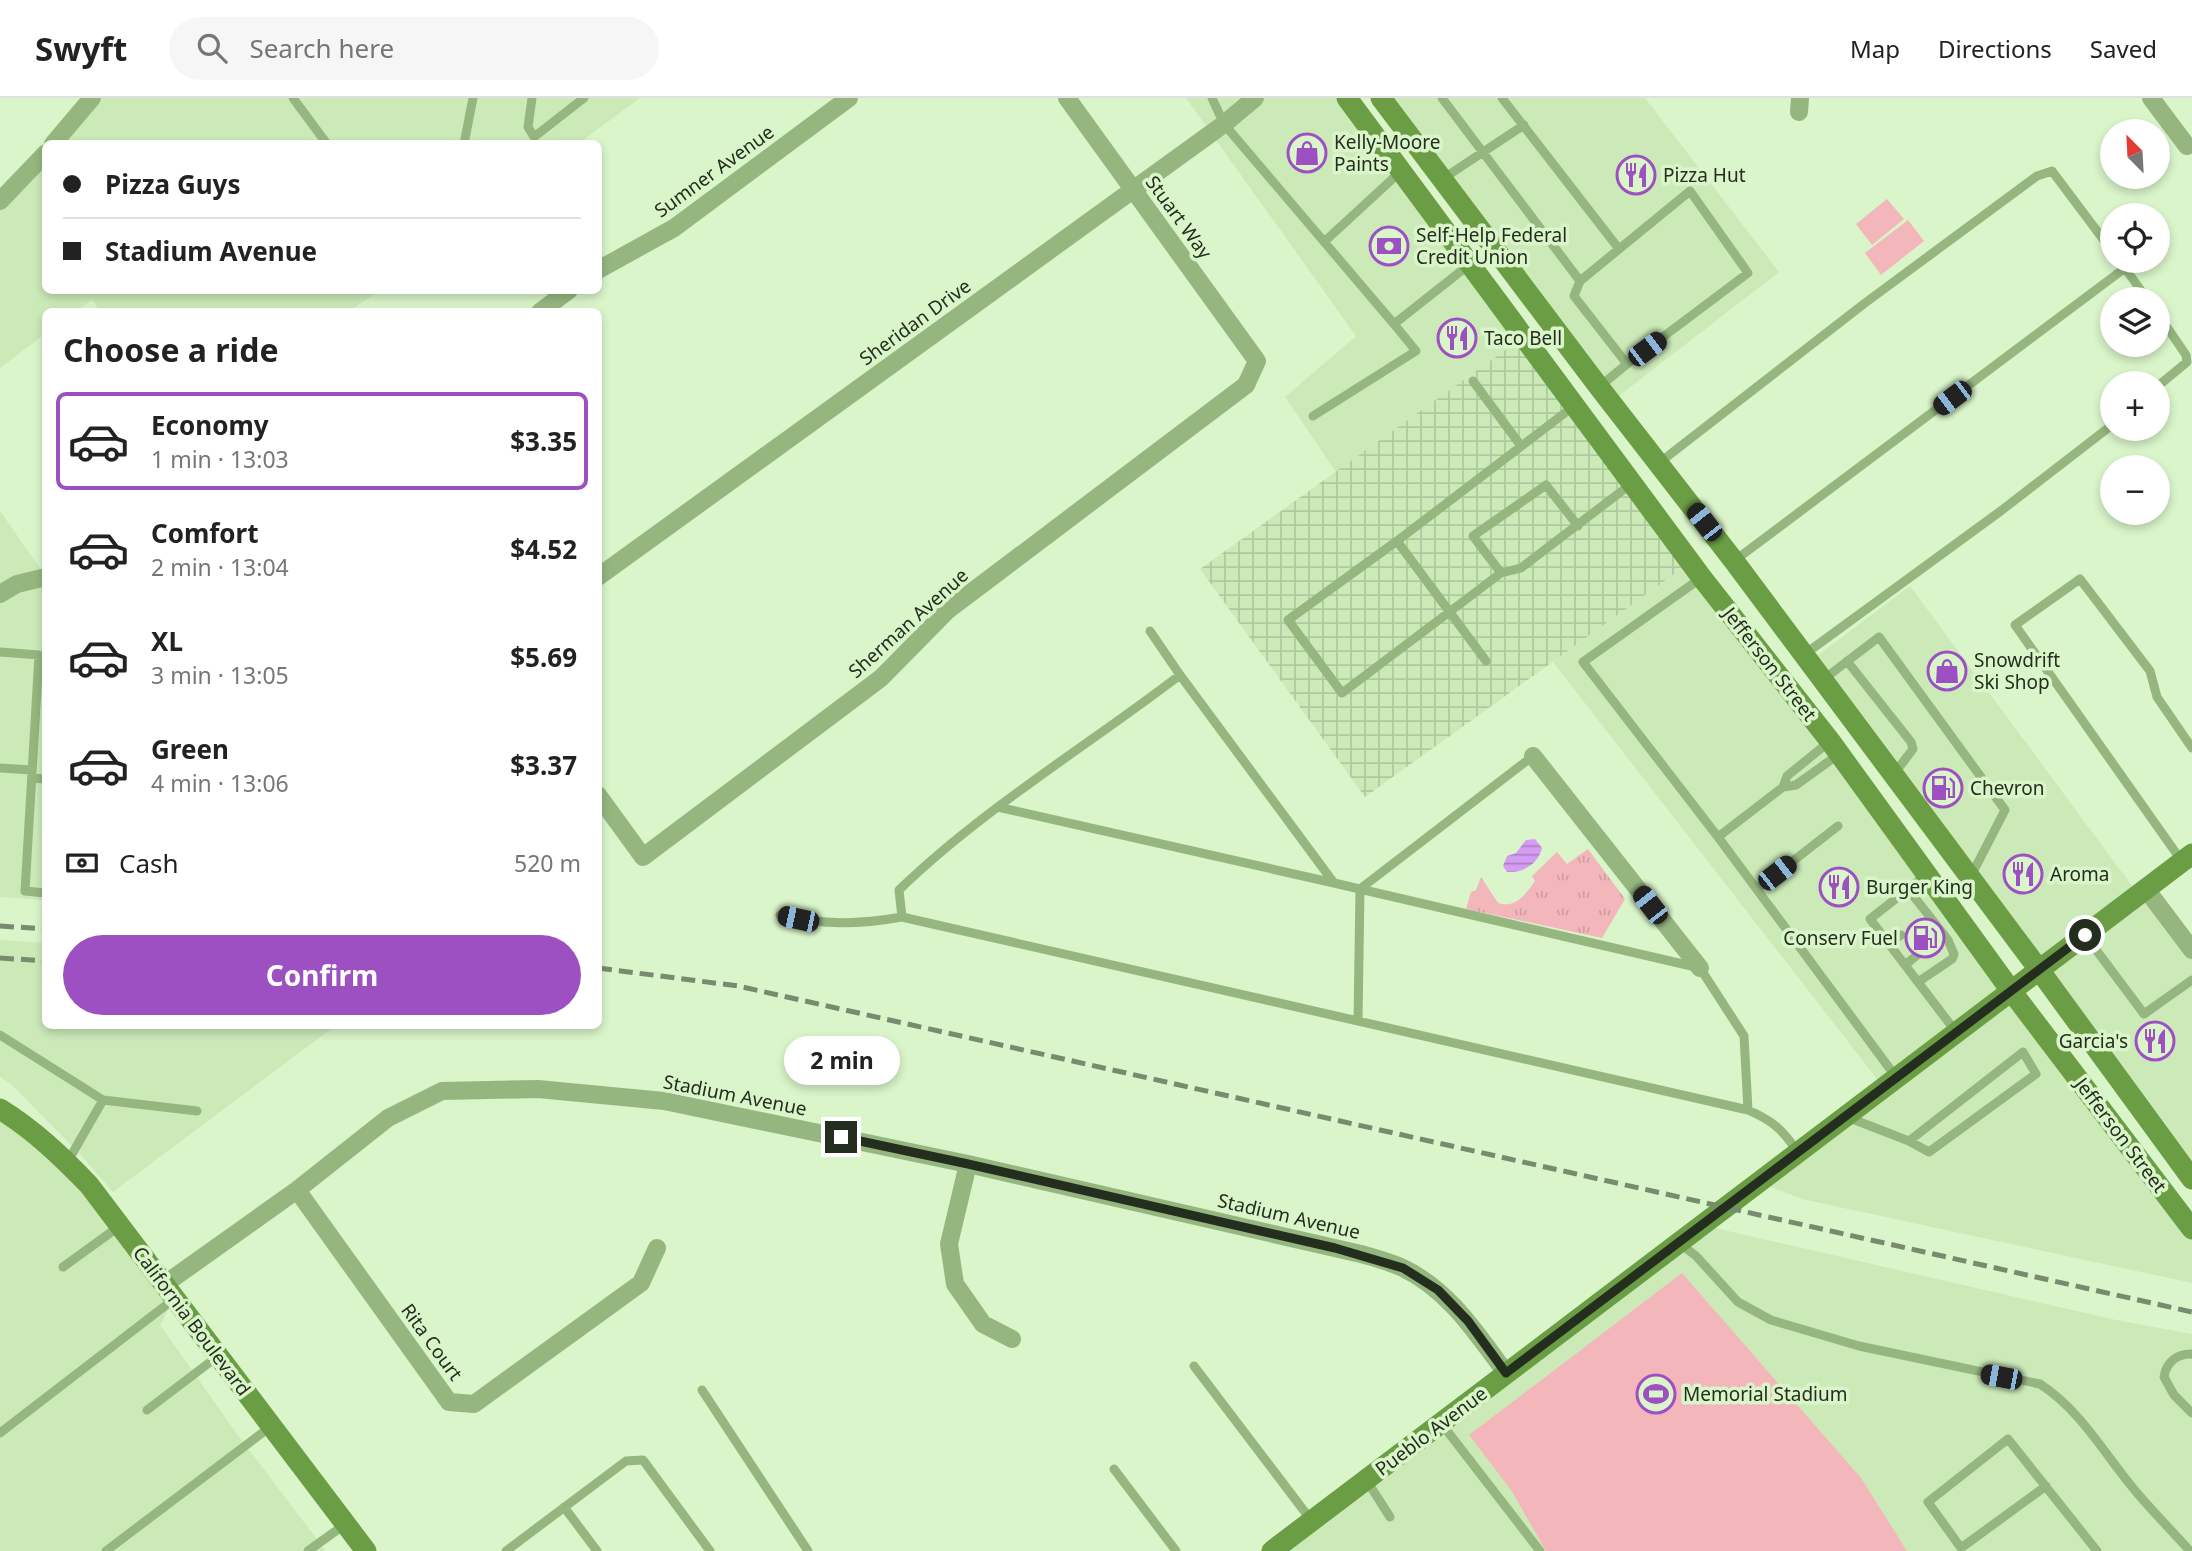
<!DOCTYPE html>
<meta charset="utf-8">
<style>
:root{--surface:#fff;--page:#f6f6f6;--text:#222;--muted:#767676;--line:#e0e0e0;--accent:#9d50c2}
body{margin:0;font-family:"Noto Sans",sans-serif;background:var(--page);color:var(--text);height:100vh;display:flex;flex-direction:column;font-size:26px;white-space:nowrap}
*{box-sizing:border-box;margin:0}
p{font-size:23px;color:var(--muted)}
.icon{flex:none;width:38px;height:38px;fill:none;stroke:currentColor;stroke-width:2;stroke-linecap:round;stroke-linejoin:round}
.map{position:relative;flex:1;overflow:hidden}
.details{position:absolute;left:42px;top:210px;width:560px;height:721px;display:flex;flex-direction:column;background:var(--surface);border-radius:10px;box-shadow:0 4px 10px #0003}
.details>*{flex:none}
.guide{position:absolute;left:42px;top:42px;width:560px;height:154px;border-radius:10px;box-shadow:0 4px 10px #0003;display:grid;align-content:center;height:154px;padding:0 21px;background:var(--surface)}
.needle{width:46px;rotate:336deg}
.buttons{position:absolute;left:2100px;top:21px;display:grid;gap:14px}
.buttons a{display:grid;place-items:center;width:70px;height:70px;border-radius:50%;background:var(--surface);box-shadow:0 4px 10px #0003;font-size:35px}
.end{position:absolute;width:32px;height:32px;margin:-16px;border:9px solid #242e1e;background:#fff;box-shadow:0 0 0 4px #fff}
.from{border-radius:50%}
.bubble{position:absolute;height:49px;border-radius:24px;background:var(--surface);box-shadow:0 4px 10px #0003;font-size:23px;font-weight:700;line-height:49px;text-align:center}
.car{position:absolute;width:21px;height:42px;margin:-21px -10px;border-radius:9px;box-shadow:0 0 5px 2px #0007;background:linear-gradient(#222 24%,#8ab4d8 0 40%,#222 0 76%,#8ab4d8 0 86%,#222 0)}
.guide b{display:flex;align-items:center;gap:24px;height:66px;font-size:26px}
.guide b+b{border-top:2px solid var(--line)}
.guide i{width:18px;height:18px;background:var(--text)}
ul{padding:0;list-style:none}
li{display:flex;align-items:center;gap:21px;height:98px;margin:0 14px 10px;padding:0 7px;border:4px solid transparent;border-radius:10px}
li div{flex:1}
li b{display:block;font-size:26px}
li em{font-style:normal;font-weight:700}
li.selected{border-color:var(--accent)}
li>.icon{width:63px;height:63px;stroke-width:1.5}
h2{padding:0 21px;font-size:32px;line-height:84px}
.pay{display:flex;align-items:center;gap:18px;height:77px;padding:0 21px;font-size:26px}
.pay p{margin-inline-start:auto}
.cta{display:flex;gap:14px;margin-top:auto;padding:14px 21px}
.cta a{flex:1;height:80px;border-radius:42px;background:var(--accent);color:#fff;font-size:28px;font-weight:700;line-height:80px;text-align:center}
header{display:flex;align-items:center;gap:42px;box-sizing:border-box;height:98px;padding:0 35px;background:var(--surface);border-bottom:2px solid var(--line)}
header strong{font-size:33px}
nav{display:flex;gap:38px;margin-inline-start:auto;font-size:24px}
.search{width:490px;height:63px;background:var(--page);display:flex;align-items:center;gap:18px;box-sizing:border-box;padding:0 24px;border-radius:38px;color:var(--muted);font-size:26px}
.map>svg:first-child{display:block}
.built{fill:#cceab8}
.industrial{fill:url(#industrial-grid)}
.grass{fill:url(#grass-tufts)}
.pitch{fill:#f3b6bb}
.water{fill:url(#water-rules)}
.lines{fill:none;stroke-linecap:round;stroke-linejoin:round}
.lane{stroke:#95b77f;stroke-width:9}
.street{stroke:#95b77f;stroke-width:18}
.secondary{stroke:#6b9d45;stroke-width:21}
.rail{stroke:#798b6f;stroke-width:5;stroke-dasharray:14 7;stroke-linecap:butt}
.route{stroke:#242e1e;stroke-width:9}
.labels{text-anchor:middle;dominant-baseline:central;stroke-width:7;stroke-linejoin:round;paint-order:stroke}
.poi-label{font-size:19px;fill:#242e1e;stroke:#daf5ca;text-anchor:start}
.street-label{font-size:19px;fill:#242e1e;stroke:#daf5ca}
</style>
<header>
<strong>Swyft</strong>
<div class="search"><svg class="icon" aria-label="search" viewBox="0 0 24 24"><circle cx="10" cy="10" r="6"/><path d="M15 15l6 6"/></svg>Search here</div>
<nav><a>Map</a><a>Directions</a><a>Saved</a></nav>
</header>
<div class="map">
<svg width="2192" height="1453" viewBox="0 0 2192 1453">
<defs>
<pattern id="industrial-grid" width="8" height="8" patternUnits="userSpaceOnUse" patternTransform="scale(1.75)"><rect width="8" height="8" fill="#cceab8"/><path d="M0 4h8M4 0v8" fill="none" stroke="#afc99e"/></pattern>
<pattern id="grass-tufts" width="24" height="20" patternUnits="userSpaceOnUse" patternTransform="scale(1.75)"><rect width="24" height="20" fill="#f3b6bb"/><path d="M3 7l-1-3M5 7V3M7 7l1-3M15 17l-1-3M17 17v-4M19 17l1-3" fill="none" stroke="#d09da0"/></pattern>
<pattern id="water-rules" width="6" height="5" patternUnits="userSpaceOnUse" patternTransform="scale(1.75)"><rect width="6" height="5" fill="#d49cf2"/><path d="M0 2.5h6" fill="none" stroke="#ac80c3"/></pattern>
</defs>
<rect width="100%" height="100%" fill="#daf5ca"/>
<path class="built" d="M92,0H640L579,45L53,46Z
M1186,0H1347L1525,238L1336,374L1285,299L1356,238Z
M1381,0H1645L1779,174L1611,304Z
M45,55L46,192L378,193L348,214H101L92,202L76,213L46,214L45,236L0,270V103Z
M0,413L45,477V802L0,799Z
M1691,464L2192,1131V1185L1802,1101L1759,1084L1884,990L1553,564Z
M1910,488L2138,796L2192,852V1081L1809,564Z
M0,842L45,845L46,928H335L113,1094L78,1054L12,987L0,979Z
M0,1011L21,1024L174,1201L160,1227L237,1336L326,1453H0Z
M1702,1127L2116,1222L2192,1236V1453H1272Z"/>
<path class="industrial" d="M1525,238L1691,464L1365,699L1200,471Z"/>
<path class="grass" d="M1588,751L1625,801L1602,840L1466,811L1471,794L1476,792L1481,779L1498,805C1515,811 1526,796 1535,783L1532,778L1557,754L1567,766Z"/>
<path class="pitch" d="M1887,101L1904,121L1872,147L1856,126Z
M1908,122L1924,143L1881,177L1865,155Z
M1682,1175L1861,1380L1907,1453H1546L1511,1392L1469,1337Z"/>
<path class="water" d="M1535,741L1542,750C1538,766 1523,775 1507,774L1503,768L1507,758L1516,755L1526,742Z"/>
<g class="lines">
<path class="lane" d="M293,0L327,46
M532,0L528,29L534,39L584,0
M1212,0L1224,26L1394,226L1470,166
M1442,0L1580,183
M1502,0L1619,151
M464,46L473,0
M1444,80L1524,27
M1690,93L1748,175L1627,266L1574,198L1580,183Z
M1324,144L1400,74
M2120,163L2147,201
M2158,216L2186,257L2187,264L2158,288
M1473,283L1521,348
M1599,289L1627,266
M1313,318L1416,253L1394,226
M1659,365L1865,205L2037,78L2052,73L2112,153
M1397,443L1288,522L1342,595L1501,475L1473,438L1546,387L1578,428
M1734,463L2125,170
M1501,475L1521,470L1631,386
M1701,480L1583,564L1718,739L1896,979
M1150,533L1180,577
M0,554L39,557L25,793L46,795
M1805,556L2002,412L2112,327
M1486,563L1397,443L1574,308
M1847,563L1911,644L1913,651L1894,676
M1824,581L1879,539L2005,712L1971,778
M1829,644L1787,678L1783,689L1796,687L1839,656
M0,670L32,672
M32,680L46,681
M998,709L1334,785
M1718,739L1783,689
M2181,762L2015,527L2080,481L2150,573L2157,599L2192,650
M1927,776L1870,821L1956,934
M1757,791L1838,728
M1908,791L1948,842L1954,856L1952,861L1918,884
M780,817C825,827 856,827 902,819
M2085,837L2144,916L2192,882
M1889,846L1901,837
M1905,867L1916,858
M1358,923L1360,791L1533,658
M0,937L103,1002L197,1013
M1748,1012L1744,938L1700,870L1334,785L1180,577C1086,649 984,710 899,792L902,819L1748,1012C1773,1023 1782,1031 1797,1053
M1847,1019L1909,1043L2023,954L2036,976L1929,1054L1909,1043
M68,1063L103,1002
M1679,1145L1696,1158L1738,1204L1771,1222L1859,1248L2040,1286C2082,1313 2106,1359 2138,1396C2155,1416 2173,1434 2190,1453
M63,1169L121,1127
M2192,1256C2178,1255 2166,1264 2164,1279L2174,1297L2192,1315
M1194,1268L1311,1422
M702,1292L808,1453
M147,1312L218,1258
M1441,1325L1540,1453
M0,1335L174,1201
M1114,1371L1176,1453
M1367,1383L1390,1419
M2046,1388L1961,1450L1928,1404L2008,1341L2097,1453
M564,1409L597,1453
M106,1453L270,1329
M308,1453L344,1427
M506,1453L626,1363L643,1362L710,1453"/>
<path class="street" d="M2151,0L2187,48
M1799,14L1800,0
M53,46L92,0
M0,103L46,55
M598,172L674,130L849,0
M540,214L569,192
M598,479L1224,26L1255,0
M0,496L17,486L46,479
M1533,658L1700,870
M598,697L643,759L881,580L948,512L1246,287L1257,263L1067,0
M2146,791L2192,852
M968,1066L949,1146L955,1186L983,1226L1012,1241
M297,1092L449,1304L474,1306L641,1185L657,1150
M165,1186L297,1092L388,1020L442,993L538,991L664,1003L968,1066L1361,1156C1375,1160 1390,1164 1403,1170C1449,1192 1477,1236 1506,1275"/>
<path class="secondary" d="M1347,0L1702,480L1830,643L2012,894L2192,1131
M1381,0L1599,289L1734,463L2040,873L2192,1081
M0,1011C34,1032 61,1058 89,1087L366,1453
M1272,1453L2192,756"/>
<path class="rail" d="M0,828L46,831
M0,860L46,863
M598,870L738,888L2192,1214"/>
</g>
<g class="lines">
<path class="route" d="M841,1039L968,1066L1335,1150L1403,1170L1438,1192L1468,1223L1506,1275L2085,837"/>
</g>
<defs>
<symbol id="shop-ring" viewBox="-11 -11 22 22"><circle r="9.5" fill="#daf5ca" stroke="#9d50c2" stroke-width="1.5"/><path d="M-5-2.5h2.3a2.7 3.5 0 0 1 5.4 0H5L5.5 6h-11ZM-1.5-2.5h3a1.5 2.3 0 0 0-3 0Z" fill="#9d50c2"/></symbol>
<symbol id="restaurant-ring" viewBox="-11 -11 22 22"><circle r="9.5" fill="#daf5ca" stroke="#9d50c2" stroke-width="1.5"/><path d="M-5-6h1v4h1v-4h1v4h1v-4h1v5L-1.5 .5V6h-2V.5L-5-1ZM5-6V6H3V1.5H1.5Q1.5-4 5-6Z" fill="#9d50c2"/></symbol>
<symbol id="bank-ring" viewBox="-11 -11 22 22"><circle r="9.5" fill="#daf5ca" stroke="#9d50c2" stroke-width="1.5"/><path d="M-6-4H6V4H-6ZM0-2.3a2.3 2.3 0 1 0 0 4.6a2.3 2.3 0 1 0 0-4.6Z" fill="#9d50c2"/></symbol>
<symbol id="fuel-ring" viewBox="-11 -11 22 22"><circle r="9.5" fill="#daf5ca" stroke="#9d50c2" stroke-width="1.5"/><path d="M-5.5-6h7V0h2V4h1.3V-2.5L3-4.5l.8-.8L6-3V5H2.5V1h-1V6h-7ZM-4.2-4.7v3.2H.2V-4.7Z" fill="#9d50c2"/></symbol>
<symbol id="stadium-ring" viewBox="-11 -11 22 22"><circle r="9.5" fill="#daf5ca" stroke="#9d50c2" stroke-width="1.5"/><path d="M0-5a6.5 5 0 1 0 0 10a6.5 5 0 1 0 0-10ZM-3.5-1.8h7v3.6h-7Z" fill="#9d50c2"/></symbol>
</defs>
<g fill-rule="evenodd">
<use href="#shop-ring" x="1285" y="33" width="44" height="44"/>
<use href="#restaurant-ring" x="1614" y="55" width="44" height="44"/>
<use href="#bank-ring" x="1367" y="126" width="44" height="44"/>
<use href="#restaurant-ring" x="1435" y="218" width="44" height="44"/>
<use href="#shop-ring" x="1925" y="551" width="44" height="44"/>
<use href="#fuel-ring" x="1921" y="668" width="44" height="44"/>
<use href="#restaurant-ring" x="2001" y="754" width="44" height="44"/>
<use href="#restaurant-ring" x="1817" y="767" width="44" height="44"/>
<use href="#fuel-ring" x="1903" y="818" width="44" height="44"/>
<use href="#restaurant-ring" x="2133" y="921" width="44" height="44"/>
<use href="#stadium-ring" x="1634" y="1274" width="44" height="44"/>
</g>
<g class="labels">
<g class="poi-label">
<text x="1334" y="44">Kelly-Moore<tspan x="1334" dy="22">Paints</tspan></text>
<text x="1663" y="77">Pizza Hut</text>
<text x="1416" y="137">Self-Help Federal<tspan x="1416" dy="22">Credit Union</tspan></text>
<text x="1484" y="240">Taco Bell</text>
<text x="1974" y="562">Snowdrift<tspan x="1974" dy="22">Ski Shop</tspan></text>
<text x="1970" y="690">Chevron</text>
<text x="2050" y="776">Aroma</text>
<text x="1866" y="789">Burger King</text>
<text x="1898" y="840" text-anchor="end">Conserv Fuel</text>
<text x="2128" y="943" text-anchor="end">Garcia's</text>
<text x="1683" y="1296">Memorial Stadium</text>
</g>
<g class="street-label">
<text transform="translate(714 73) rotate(-36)">Sumner Avenue</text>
<text transform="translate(1179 119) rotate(54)">Stuart Way</text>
<text transform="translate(915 224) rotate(-36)">Sheridan Drive</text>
<text transform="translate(908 525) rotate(-42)">Sherman Avenue</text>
<text transform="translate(1770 566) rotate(52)">Jefferson Street</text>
<text transform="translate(735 997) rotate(11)">Stadium Avenue</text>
<text transform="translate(2121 1037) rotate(53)">Jefferson Street</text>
<text transform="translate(1289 1118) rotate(13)">Stadium Avenue</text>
<text transform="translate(192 1223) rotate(53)">California Boulevard</text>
<text transform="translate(432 1244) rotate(54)">Rita Court</text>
<text transform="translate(1431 1333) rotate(-37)">Pueblo Avenue</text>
</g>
</g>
</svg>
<div class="buttons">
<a><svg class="needle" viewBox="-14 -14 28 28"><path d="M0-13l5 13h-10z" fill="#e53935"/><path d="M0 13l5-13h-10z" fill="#767676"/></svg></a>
<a><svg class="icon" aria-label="locate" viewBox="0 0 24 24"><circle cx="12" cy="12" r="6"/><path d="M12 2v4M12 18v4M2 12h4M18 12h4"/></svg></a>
<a><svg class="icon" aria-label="layers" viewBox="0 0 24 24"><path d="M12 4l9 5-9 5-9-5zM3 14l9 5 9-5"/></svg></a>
<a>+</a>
<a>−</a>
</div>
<i class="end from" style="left:2085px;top:837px"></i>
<i class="end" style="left:841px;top:1039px"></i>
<div class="bubble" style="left:784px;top:938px;width:116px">2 min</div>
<i class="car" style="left:1647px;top:251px;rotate:53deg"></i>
<i class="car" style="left:1952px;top:300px;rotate:233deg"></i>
<i class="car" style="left:1704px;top:424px;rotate:322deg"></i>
<i class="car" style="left:1777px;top:775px;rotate:52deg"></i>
<i class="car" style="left:1650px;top:807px;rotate:322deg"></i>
<i class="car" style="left:798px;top:821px;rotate:282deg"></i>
<i class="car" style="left:2001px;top:1279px;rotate:281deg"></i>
<div class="guide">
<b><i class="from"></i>Pizza Guys</b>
<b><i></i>Stadium Avenue</b>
</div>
<section class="details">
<h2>Choose a ride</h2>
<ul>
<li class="selected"><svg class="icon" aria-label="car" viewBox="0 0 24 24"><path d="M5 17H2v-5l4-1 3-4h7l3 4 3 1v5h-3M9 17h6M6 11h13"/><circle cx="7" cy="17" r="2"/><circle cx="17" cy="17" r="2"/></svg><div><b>Economy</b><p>1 min · 13:03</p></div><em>$3.35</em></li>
<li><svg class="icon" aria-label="car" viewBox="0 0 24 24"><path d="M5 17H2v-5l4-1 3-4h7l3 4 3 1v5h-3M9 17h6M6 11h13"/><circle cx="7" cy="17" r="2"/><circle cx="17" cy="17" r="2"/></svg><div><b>Comfort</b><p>2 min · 13:04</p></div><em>$4.52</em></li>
<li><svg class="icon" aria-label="car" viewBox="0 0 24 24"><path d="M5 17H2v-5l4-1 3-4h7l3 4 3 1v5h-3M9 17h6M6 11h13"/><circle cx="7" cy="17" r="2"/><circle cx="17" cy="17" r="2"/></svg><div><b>XL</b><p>3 min · 13:05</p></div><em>$5.69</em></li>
<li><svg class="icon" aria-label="car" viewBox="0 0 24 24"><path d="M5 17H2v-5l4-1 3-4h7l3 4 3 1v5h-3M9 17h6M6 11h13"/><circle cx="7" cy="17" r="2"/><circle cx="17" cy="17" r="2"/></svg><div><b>Green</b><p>4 min · 13:06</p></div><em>$3.37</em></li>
</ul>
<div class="pay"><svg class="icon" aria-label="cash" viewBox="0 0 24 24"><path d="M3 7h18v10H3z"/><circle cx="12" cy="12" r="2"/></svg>Cash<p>520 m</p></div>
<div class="cta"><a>Confirm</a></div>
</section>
</div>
